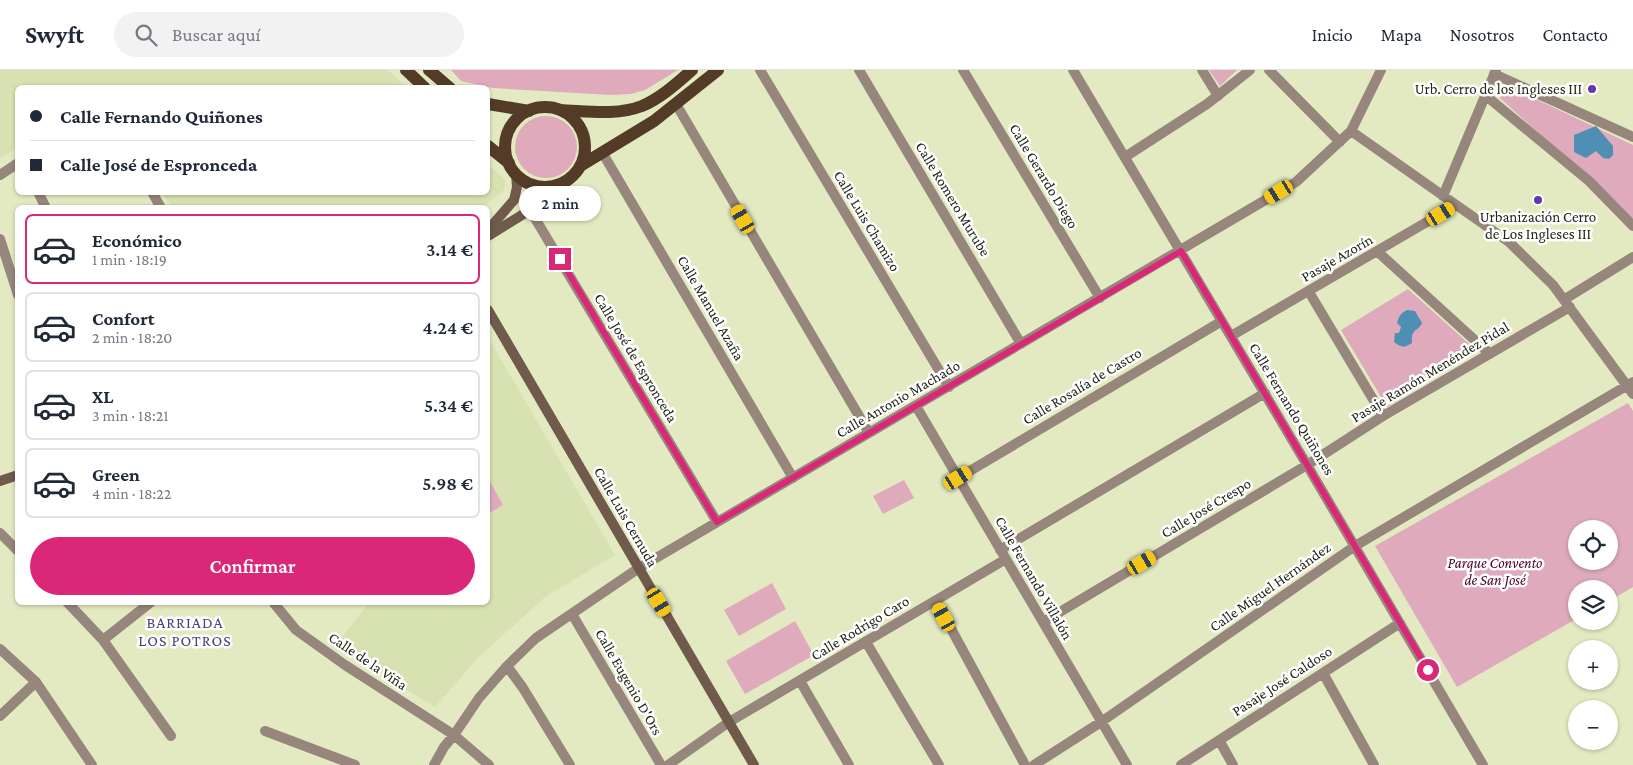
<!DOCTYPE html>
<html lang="es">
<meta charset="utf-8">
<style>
:root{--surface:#fff;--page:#f2f2f3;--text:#1f2937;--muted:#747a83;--line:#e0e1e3;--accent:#db2777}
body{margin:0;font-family:"Crimson Pro",serif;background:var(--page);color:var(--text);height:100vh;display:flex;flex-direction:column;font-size:19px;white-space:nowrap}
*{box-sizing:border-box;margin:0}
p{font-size:16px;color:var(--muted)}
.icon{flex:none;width:28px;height:28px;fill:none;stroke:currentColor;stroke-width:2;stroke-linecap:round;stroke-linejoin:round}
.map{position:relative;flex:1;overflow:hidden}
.side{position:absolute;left:15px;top:135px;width:475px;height:400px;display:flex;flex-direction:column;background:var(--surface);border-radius:8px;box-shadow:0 1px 4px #0004}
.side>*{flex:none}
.banner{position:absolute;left:15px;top:15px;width:475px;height:110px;border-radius:8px;box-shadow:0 1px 4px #0004;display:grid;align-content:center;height:110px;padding:0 15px;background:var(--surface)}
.fabs{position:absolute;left:1568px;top:450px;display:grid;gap:10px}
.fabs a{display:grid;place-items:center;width:50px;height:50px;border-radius:50%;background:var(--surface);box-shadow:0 1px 4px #0004;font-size:25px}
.end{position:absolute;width:22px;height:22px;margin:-11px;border:6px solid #db2777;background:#fff;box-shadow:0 0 0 2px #fff}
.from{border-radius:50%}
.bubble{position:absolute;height:35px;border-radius:18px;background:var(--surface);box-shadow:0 1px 4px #0004;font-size:16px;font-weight:600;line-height:35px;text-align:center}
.car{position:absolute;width:15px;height:30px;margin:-15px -8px;border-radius:6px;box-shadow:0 0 4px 1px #0007;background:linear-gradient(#f5c518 24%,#345 0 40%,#f5c518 0 76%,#345 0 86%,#f5c518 0)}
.banner b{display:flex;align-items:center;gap:18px;height:48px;font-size:19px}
.banner b+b{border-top:1px solid var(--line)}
.banner i{width:12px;height:12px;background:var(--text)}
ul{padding:9px 0 0;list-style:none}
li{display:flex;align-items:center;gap:15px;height:70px;margin:0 10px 8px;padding:0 5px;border:2px solid var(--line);border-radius:8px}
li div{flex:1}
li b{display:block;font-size:19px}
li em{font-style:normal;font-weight:600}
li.selected{border-color:var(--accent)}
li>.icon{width:45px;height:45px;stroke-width:1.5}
.action{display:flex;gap:10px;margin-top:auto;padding:10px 15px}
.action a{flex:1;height:58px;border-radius:30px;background:var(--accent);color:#fff;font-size:20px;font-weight:600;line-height:58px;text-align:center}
header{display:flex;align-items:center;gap:30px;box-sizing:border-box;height:70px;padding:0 25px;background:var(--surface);border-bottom:1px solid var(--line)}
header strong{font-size:24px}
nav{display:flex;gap:28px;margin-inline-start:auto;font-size:18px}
.search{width:350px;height:45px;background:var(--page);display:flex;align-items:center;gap:12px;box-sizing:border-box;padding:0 18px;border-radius:28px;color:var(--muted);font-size:19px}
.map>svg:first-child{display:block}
.built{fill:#d8e1b1}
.green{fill:#deaabc;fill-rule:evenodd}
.water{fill:#4f8fb4}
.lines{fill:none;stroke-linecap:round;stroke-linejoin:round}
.street{stroke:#96867c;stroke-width:10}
.secondary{stroke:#705a4b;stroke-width:10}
.primary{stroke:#543b28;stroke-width:12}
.route{stroke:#db2777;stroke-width:6}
.poi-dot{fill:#6436ae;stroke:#fff;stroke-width:2}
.labels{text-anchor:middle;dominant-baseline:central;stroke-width:5;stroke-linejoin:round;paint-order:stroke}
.poi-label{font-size:15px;fill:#242617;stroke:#fff;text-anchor:end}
.street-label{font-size:15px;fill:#242617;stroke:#fff}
.park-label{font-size:15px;font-style:italic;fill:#51002b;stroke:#fff}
.neighbourhood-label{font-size:16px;letter-spacing:1px;fill:#523f7c;stroke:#fff}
</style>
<header>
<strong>Swyft</strong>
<div class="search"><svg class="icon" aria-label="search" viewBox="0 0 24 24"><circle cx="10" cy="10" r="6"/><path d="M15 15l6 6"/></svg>Buscar aquí</div>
<nav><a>Inicio</a><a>Mapa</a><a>Nosotros</a><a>Contacto</a></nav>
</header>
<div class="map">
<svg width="1633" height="695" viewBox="0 0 1633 695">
<rect width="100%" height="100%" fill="#e3eac1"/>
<path class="built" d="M0,0H388L406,17L18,18L17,78L0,89Z
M488,94L505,110L504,120L483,137L172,138L163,123L488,122Z
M488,267L615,485L545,527L479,587L435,637L335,576L369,533L488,532Z"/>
<path class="green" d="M451,0H678L645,20L631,24L611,25L493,18L461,11Z
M1209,0H1237L1220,16Z
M1506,15L1633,75V149L1500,28Z
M515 77a31 31 0 1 1 62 0a31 31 0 1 1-62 0Z
M1408,219L1477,281L1387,337L1341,260Z
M1628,333L1633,341V517L1609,531V519H1576V549L1457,617L1375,476ZM1576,459H1609V491H1576Z
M488,408L503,435L488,444Z
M904,410L914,428L883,444L873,426Z
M772,513L786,539L739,566L724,540Z
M795,551L814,585L745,624L726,591Z"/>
<path class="water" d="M1596,56L1613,76V85L1609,89L1603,88L1596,81L1586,88L1574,82V65Z
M1407,240L1415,241L1422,253C1417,263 1411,258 1412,273C1404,278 1402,278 1394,272L1395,263H1399L1401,257L1397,253C1399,246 1401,243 1407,240Z"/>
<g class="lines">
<path class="street" d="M760,0L949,317
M859,0L1021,274
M963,0L1100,228
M1073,0L1307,395L1483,695
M1202,0L1218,26
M1269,0L1340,72
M1494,4L1633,67
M1485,25L1589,111L1633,156
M676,34L869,363
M1351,61L1509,172L1553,215L1633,324
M602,82L793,408
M1125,87L1207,34L1250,0
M0,105L18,93
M38,122L46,138
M152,122L161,138
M1443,126L1496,0
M530,140L717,452
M0,169L18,225
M1378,182L1490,284
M1309,222L1383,346
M1565,229L1633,187
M1231,266L1456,135
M916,336L1127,695
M958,408L1222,251
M0,463L18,481
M1000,480L1265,323
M936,531L1025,695
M67,532L103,570L171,666
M273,532L296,560L345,595L454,665L489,695
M572,544L661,695
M1043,552L1307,395L1383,346L1570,237
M103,570L151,532
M866,572L939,695
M0,579L36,612L92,695
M507,596L523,618L570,695
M1323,603L1374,695
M800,611L849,695
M0,646L36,612
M265,661L355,695
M1219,670L1233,695
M434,695L444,677L454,665L479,628L507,596L536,568L639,498L1296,112L1351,61L1381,0
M668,695L729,652L1006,489
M1034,695L1101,652L1355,476L1633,312
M1181,695L1400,553"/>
<path class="secondary" d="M488,160L514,130L517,117L516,104
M488,166L530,140L560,114
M488,240L754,695
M0,411L18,405"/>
<path class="primary" d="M406,0L425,18
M429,0L450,18
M488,34L529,41
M505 77a40 40 0 1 1 80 0a40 40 0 1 1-80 0Z
M560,40C587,41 616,46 642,36C661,28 677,13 692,0
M488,76L509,93
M580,96L654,51L718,0"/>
</g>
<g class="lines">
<path class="route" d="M560,189L717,452L1181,181L1428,600"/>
</g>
<g class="poi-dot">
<circle cx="1592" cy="19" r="5"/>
<circle cx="1538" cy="130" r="5"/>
</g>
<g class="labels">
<g class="poi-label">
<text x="1582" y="19">Urb. Cerro de los Ingleses III</text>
<text x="1538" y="147" text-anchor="middle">Urbanización Cerro<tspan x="1538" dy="17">de Los Ingleses III</tspan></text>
</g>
<g class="street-label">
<text transform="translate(1044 106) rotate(59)">Calle Gerardo Diego</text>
<text transform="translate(953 129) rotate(59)">Calle Romero Murube</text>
<text transform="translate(867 151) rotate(59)">Calle Luis Chamizo</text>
<text transform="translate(1337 188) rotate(-30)">Pasaje Azorín</text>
<text transform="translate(711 238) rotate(60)">Calle Manuel Azaña</text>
<text transform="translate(636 288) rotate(59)">Calle José de Espronceda</text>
<text transform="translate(1430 302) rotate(-31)">Pasaje Ramón Menéndez Pidal</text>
<text transform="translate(1082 316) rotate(-31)">Calle Rosalía de Castro</text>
<text transform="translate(898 329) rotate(-30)">Calle Antonio Machado</text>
<text transform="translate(1292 339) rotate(59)">Calle Fernando Quiñones</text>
<text transform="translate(1206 438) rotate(-31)">Calle José Crespo</text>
<text transform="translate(626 447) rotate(60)">Calle Luis Cernuda</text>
<text transform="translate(1034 508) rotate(60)">Calle Fernando Villalón</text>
<text transform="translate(1270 517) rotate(-35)">Calle Miguel Hernández</text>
<text transform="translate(860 558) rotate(-31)">Calle Rodrigo Caro</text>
<text transform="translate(368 591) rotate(34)">Calle de la Viña</text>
<text transform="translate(1282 611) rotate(-33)">Pasaje José Caldoso</text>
<text transform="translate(629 612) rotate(60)">Calle Eugenio D'Ors</text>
</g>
<g class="park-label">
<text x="1495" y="493">Parque Convento<tspan x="1495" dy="17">de San José</tspan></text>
</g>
<g class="neighbourhood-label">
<text x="185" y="552">BARRIADA<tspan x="185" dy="18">LOS POTROS</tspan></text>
</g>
</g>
</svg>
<div class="fabs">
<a><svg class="icon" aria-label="locate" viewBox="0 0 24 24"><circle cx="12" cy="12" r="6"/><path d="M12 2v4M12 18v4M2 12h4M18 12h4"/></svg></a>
<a><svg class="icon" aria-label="layers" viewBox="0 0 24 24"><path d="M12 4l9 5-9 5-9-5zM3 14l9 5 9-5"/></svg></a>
<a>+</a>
<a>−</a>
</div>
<i class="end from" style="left:1428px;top:600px"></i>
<i class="end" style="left:560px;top:189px"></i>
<div class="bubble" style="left:519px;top:116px;width:82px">2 min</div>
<i class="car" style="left:1279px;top:122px;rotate:239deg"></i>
<i class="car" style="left:1441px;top:144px;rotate:59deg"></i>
<i class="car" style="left:743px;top:149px;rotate:330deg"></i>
<i class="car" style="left:958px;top:408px;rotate:59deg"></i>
<i class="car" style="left:1142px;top:493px;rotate:60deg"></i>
<i class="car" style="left:659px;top:532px;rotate:149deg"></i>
<i class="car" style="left:944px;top:547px;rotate:331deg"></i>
<div class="banner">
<b><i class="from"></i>Calle Fernando Quiñones</b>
<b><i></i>Calle José de Espronceda</b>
</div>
<section class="side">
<ul>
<li class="selected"><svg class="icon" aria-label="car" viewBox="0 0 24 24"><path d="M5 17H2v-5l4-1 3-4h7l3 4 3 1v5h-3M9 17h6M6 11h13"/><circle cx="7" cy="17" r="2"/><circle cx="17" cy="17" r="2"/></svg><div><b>Económico</b><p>1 min · 18:19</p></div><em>3.14 €</em></li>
<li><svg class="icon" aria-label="car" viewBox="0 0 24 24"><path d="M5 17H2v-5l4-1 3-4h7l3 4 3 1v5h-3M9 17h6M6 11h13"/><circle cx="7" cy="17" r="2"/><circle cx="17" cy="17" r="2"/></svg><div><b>Confort</b><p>2 min · 18:20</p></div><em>4.24 €</em></li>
<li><svg class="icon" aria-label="car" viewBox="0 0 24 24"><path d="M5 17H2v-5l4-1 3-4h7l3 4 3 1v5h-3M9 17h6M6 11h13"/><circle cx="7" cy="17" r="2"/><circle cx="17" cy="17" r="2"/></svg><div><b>XL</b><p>3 min · 18:21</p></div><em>5.34 €</em></li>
<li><svg class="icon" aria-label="car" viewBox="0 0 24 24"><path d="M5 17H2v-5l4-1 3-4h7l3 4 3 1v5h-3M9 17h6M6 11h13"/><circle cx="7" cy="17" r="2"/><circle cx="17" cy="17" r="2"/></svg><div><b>Green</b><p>4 min · 18:22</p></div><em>5.98 €</em></li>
</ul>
<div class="action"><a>Confirmar</a></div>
</section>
</div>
